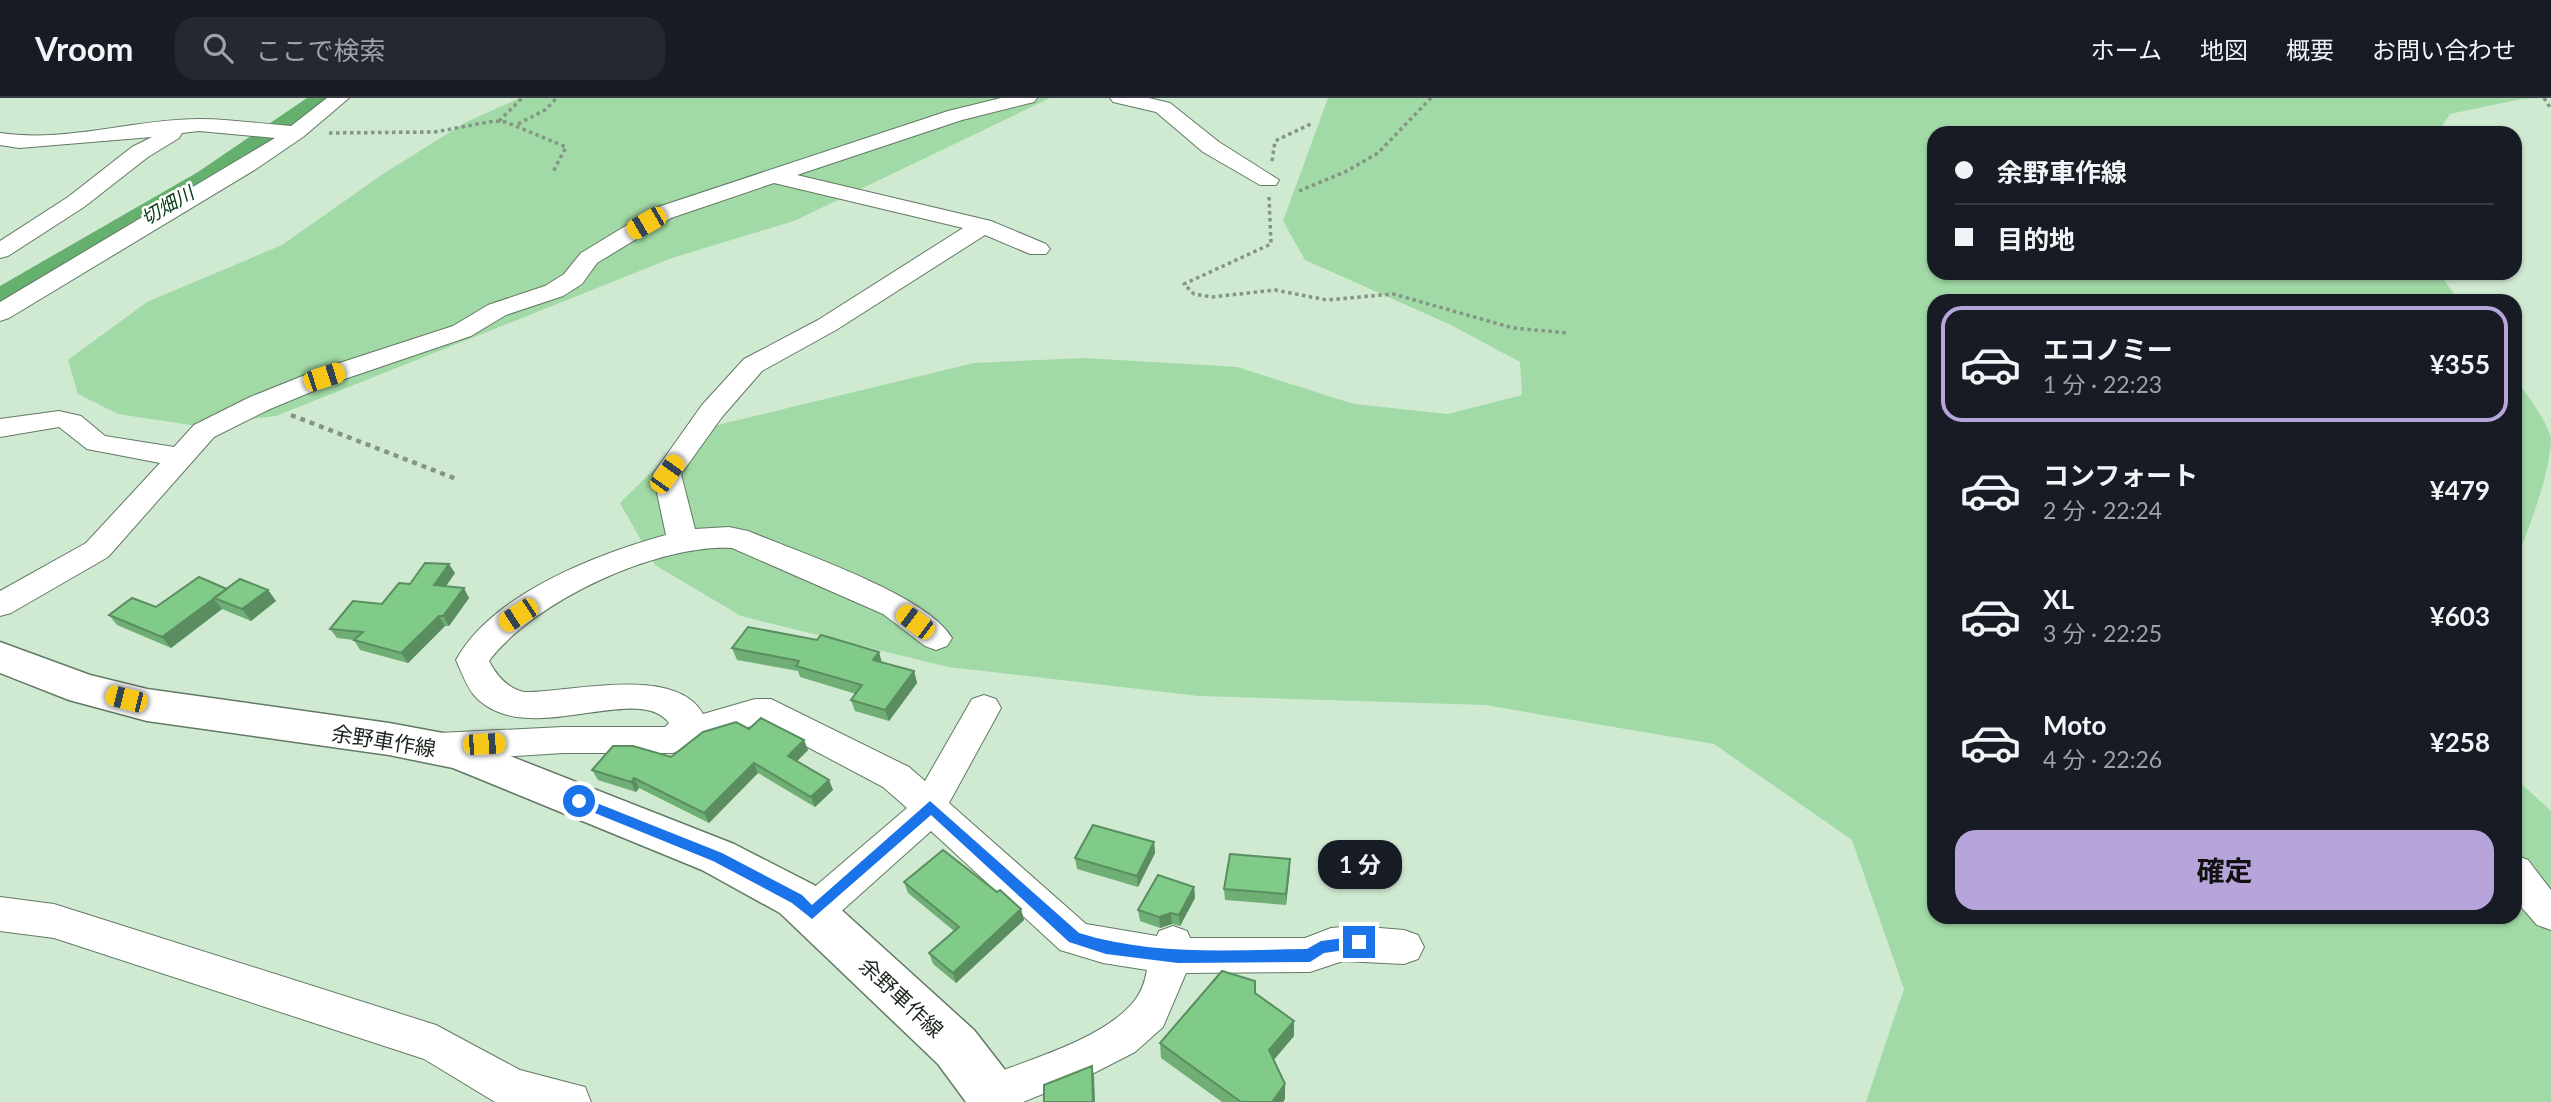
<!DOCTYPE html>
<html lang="ja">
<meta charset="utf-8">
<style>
:root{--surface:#171b24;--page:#242831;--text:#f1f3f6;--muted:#9ea1a6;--line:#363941;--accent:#b7a4db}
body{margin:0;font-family:Lato,"Noto Sans JP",sans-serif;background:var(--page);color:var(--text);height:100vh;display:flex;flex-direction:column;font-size:26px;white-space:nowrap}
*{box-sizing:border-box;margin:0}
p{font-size:23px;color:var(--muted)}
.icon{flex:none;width:38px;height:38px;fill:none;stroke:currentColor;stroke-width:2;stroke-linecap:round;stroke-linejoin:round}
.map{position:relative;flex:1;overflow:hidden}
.side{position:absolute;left:1927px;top:196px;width:595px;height:630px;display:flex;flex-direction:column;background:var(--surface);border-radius:21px;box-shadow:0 2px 5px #0004}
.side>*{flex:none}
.banner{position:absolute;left:1927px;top:28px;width:595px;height:154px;border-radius:21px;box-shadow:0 2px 5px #0004;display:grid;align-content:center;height:154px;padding:0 28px;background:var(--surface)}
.end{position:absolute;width:32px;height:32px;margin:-16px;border:9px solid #1a73e8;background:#fff;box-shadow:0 0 0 4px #fff}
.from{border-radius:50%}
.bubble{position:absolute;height:49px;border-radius:21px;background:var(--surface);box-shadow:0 2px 5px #0004;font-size:23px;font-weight:700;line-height:49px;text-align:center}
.car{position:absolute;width:21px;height:42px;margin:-21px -10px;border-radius:9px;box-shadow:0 0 5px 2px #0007;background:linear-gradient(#f5c518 24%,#345 0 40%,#f5c518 0 76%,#345 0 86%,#f5c518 0)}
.banner b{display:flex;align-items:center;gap:24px;height:66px;font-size:26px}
.banner b+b{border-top:2px solid var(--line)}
.banner i{width:18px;height:18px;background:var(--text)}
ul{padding:12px 0 0;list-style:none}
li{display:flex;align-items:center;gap:21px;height:116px;margin:0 14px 10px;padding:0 14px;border:4px solid transparent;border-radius:21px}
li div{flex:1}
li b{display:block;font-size:26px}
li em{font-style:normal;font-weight:700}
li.on{border-color:var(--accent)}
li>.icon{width:63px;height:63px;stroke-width:1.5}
.primary-button{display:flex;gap:14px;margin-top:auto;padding:14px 28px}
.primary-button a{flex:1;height:80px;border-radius:21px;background:var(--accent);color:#111;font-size:28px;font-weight:700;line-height:80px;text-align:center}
header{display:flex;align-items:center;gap:42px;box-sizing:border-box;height:98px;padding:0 35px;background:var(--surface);border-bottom:2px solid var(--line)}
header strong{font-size:33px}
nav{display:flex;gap:38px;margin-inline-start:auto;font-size:24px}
.search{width:490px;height:63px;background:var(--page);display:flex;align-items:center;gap:18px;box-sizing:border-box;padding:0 24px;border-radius:21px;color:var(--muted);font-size:26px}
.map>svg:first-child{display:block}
.green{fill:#a1daa6}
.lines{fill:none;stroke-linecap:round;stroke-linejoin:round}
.river{fill:#66b06f;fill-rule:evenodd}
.minor-casing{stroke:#627963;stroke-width:2}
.secondary-casing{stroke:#627963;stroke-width:3}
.path-far1{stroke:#839685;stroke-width:3.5;stroke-dasharray:3.5 3.5;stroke-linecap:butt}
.path{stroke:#839685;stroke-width:4.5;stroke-dasharray:5 5;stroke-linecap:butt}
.minor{fill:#fff;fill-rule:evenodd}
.secondary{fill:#fff;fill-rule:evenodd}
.wall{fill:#6faf76}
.shaded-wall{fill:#5a8e60}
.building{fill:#81cb89;stroke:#5a8e60;stroke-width:2}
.route{fill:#1a73e8}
.labels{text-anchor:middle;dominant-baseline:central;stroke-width:5;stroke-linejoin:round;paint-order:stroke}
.far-water-label{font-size:19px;font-style:italic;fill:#003a10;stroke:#fff}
.street-label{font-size:21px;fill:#1c261d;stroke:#fff}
</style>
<header>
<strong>Vroom</strong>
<div class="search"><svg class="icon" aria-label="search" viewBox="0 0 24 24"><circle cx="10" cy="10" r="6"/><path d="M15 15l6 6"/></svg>ここで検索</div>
<nav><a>ホーム</a><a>地図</a><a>概要</a><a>お問い合わせ</a></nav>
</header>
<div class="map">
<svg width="2551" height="1004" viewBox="0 0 2551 1004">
<rect width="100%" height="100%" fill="#d0ead2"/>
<path class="green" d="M520,0H1050L794,123L672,160L276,318L197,328L118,316L78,296L68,262L147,204L282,147L383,76L466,24Z
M1328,0H2551L2522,1L2450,16L2437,35H1934V175H2439L2459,203H1934V819H2515V680L2551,713V1004H1866L1904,891L1852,742L1714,646L1485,607L1199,598L948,569L741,518L655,467L620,405L693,333L974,265L1085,260L1237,269L1354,306L1448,316L1522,297L1520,264L1451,227L1305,162L1283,123Z
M2515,279C2526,297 2544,318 2551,339C2551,375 2528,432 2515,466Z"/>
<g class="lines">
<path class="river" d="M307,0H344L339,7L222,88L14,212L0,216V188L198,74Z"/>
<defs>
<path id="minor" d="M327,0H349L303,39L256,71L9,220L0,223V204L275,40L199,33L182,35L179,40L148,59L84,109L8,158L0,160V143L68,99L132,49L152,39L19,50L0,47V35C67,45 133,21 200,21C230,21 261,26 291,28Z
M1001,0H1037L1034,4L962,22L797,77L991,123L1046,146L1050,151L1046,156H1030L985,137L836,232L762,273L722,319L681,376L695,431L729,429L748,433C796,453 928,497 952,540L947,548L936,552L925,548L883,516L732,450C657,446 534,503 489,563C497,578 507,590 524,594C570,595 675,566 703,616L755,601H771L909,669L925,683L972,601L984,597L996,601L1001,610L949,705L1086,826L1157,838L1159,833L1173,828L1187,833L1190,840H1305L1331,830L1355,828L1404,832L1418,837L1424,849L1418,861L1404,866L1343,863L1310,874L1186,875L1163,929L1135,954L1092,976L1023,1004H974L971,996L977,982C1024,963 1104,942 1135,902C1142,893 1145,883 1147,872L1103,865L1060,852L931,733L826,827L812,832L798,827L793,815L798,803L907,710L883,689L766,627H755L690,647L673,655H563L439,663L427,659L422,649L427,639L439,635L563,629H665L669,625C637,582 523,655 473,596C466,587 461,573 456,562C492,496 597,456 666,437L653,376L702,307L744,261L818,222L963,130L774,85L671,120L597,165L582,186L563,198L506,217L471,238L333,285L270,311L214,339L108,459L11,515L0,518V493L86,445L160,365L87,351L59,329L0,339V321L59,313L81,318L105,338L174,349L194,327L250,299L315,273L453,228L488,207L545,188L564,176L581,155L655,110L948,13Z
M1110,0H1149L1170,5L1219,44L1279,82L1276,87H1260L1203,54L1156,14L1113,4Z
M2515,757L2528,762L2551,792V832L2537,827L2515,802Z
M0,799L54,806L436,927L520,972L585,989L591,1004H495L424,961L54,840L0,833Z"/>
<path id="secondary" d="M0,544L90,577L147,591L389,625L459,638L734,746L814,787L974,932L1016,986L1024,1004H966L938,966L780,815L702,772L453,670L389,657L147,623L69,602L0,575Z"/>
</defs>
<use href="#minor" class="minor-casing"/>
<use href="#secondary" class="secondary-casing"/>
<path class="path-far1" d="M2544,0L2551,11
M499,23L522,0
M518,26L545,12L557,0
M329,35L435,34L494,23L506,24L566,49L553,74
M1272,63L1275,43L1313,25
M1299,93L1345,74L1378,55L1431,0
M1269,99L1271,146L1184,186L1194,196L1212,199L1275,192L1327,202L1393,196L1513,230L1568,235"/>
<path class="path" d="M291,317L459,382"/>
<use href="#minor" class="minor"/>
<use href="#secondary" class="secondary"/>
</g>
<path class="wall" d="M455,475L446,488L469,500L449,528H445L408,565L360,552L354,542L337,540L330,531L382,506Z
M227,491L268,492L276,503L251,523L222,511L171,550L117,527L109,517L156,509Z
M732,550L882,564L914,573L917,585L889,623L855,613L851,602L856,596L800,579L798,573L737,562Z
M749,631L804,642L808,652L797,663L829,682L833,692L815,709L758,675L709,725L639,690L636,694L598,682L592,672L671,659Z
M1154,744L1155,755L1138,789L1077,771L1075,760Z
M1290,761L1286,807L1225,802L1224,791Z
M904,784L997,794L1021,811L1024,822L956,885L933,866L929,855L954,833L908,795Z
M1194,789L1195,800L1180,828L1172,826L1160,830L1140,823L1138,812Z
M1255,895L1294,938L1274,962L1285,1001L1283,1004H1222L1161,960L1160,945Z"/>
<path class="shaded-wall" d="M449,466L455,475L440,497L434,487Z
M464,490L469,500L449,528L443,518Z
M268,492L276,503L251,523L242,511Z
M214,501L222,511L171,550L162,539Z
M439,518L445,528L408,565L401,555Z
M879,554L882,565L873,562Z
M914,573L917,585L889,623L885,612Z
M804,642L808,652L792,668L788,658Z
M754,665L758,675L709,725L704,715Z
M634,680L639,690L636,694L631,684Z
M829,682L833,692L815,709L811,699Z
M1154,744L1155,755L1138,789L1137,778Z
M1290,761V772L1286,807V796Z
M1194,789L1195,800L1180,828L1179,817Z
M1021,811L1024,822L956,885L953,875Z
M1171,815L1172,826L1160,830L1159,819Z
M1294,923V938L1269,967V952Z
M1092,968L1094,978L1095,1004H1093Z
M1285,986V1001L1283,1004H1272Z"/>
<path class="building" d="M425,465L449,466L434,487L464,490L443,518H439L401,555L354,542L363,534L330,531L353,503L382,506L399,485L410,486Z
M199,479L227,491L162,539L109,517L132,500L156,509Z
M240,481L268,492L242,511L214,500Z
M748,529L817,542L821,537L879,554L873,562L914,573L885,612L851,602L862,587L796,568L799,563L732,550Z
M761,620L804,642L788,658L829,682L811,699L754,665L704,715L634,680L631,684L592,672L613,648H633L671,659L703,634L736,624L749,631Z
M1093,727L1154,744L1137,778L1075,760Z
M943,752L997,794L1000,792L1021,811L953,875L929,855L959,829L904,784Z
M1230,756L1290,761L1286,796L1224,791Z
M1158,777L1194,789L1179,817L1171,815L1159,819L1138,812Z
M1222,873L1255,883V895L1294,923L1269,952L1285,986L1272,1004H1241L1160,945Z
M1092,968L1093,1004H1044V987Z"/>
<path class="route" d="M579,698L722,755L802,797L812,807L930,703L1079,835C1153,858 1230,852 1307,851L1321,843L1359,838L1366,844L1359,850L1324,855L1310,864L1178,865L1106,856L1069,844L931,717L812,821L792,805L713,763L575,707L573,703Z"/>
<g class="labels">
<g class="far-water-label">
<text transform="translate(167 107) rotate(-30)">切畑川</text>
</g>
<g class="street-label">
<text transform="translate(384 642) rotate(9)">余野車作線</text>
<text transform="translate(902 899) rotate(43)">余野車作線</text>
</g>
</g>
</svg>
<i class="end from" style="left:579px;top:703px"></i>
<i class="end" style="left:1359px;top:844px"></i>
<div class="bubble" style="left:1318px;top:742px;width:84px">1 分</div>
<i class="car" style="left:646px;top:125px;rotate:240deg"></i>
<i class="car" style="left:324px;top:279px;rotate:72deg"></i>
<i class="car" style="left:667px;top:376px;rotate:36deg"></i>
<i class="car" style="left:518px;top:517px;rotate:237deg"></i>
<i class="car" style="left:915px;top:524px;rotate:307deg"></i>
<i class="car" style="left:126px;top:601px;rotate:284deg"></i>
<i class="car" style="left:484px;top:646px;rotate:87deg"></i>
<div class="banner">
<b><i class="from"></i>余野車作線</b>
<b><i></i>目的地</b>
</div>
<section class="side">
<ul>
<li class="on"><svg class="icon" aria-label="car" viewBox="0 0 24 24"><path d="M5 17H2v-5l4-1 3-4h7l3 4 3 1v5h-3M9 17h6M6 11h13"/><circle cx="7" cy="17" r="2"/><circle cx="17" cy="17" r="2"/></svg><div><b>エコノミー</b><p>1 分 · 22:23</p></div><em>¥355</em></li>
<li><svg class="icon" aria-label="car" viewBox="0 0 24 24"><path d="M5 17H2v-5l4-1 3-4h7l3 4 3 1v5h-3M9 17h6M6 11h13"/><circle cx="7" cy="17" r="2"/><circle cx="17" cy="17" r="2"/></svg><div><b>コンフォート</b><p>2 分 · 22:24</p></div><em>¥479</em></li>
<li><svg class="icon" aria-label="car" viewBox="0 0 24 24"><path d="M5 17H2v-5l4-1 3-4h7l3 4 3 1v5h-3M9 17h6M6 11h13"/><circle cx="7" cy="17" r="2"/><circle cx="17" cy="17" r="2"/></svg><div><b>XL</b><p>3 分 · 22:25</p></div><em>¥603</em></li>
<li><svg class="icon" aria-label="car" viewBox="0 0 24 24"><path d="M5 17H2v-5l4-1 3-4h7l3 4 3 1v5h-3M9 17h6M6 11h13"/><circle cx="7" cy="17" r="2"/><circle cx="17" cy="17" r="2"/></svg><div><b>Moto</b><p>4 分 · 22:26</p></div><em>¥258</em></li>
</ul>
<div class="primary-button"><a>確定</a></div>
</section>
</div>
